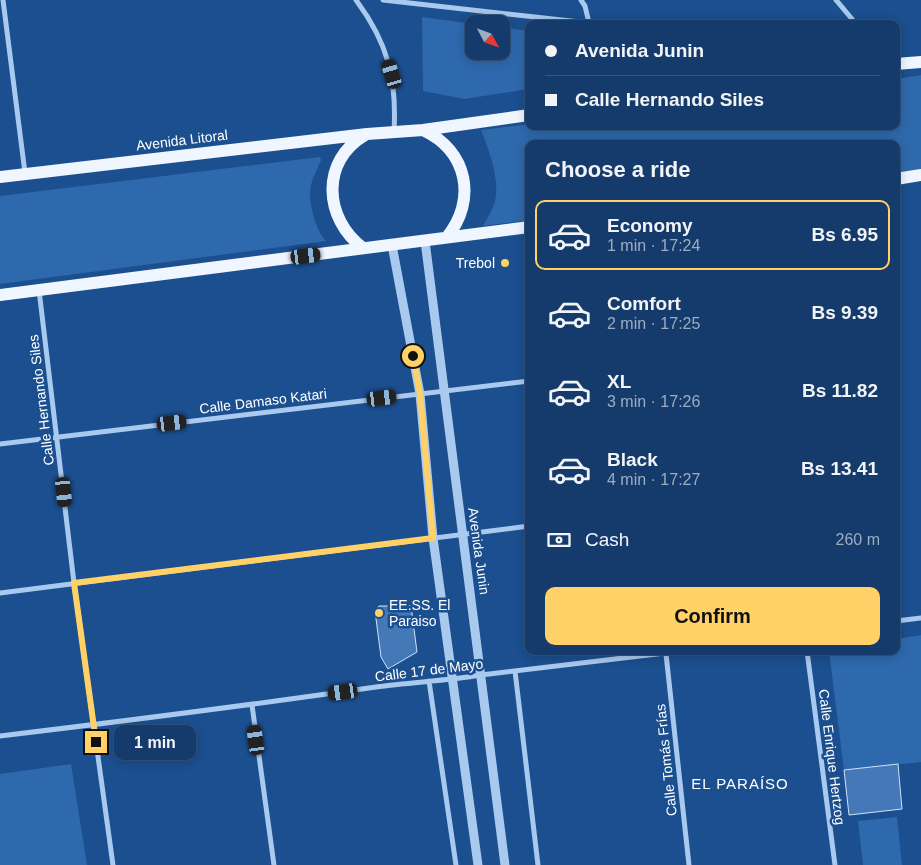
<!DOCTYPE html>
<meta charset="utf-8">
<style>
:root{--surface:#143b6b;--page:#1d4271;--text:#f1f3f6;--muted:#9dadc1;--line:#33557e;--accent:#ffd166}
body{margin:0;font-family:Arial,sans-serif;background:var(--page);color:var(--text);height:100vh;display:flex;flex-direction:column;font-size:19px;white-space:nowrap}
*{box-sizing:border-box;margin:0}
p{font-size:16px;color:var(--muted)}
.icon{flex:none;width:28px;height:28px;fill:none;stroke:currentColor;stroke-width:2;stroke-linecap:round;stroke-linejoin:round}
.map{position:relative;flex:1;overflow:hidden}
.details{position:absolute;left:525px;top:140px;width:375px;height:515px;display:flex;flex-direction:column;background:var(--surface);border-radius:10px;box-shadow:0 2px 12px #0003,0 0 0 1px var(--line)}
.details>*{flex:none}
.hud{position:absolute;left:525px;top:20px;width:375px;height:110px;border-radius:10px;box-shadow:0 2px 12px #0003,0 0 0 1px var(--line);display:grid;align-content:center;height:110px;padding:0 20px;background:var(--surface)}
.needle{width:32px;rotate:131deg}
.fabs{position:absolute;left:465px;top:15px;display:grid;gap:10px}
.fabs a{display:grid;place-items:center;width:45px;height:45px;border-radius:10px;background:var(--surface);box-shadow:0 2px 12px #0003,0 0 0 1px var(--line);font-size:25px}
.end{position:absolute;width:22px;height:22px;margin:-11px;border:6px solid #ffd166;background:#111;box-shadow:0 0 0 2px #111}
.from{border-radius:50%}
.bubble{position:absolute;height:35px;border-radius:10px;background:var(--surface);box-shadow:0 2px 12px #0003,0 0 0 1px var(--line);font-size:16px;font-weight:700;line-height:35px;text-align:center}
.car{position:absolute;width:15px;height:30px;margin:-15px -8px;border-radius:6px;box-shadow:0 0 4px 1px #0007;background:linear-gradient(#222 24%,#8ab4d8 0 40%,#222 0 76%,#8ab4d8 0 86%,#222 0)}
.hud b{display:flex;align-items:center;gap:18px;height:48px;font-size:19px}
.hud b+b{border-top:1px solid var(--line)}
.hud i{width:12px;height:12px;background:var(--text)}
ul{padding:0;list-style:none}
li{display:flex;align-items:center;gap:15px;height:70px;margin:0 10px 8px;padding:0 10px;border:2px solid transparent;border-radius:10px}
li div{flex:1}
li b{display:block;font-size:19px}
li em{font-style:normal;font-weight:700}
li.on{border-color:var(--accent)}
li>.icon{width:45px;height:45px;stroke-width:1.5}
h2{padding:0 20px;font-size:22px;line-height:60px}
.pay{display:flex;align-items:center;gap:12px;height:55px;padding:0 20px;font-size:19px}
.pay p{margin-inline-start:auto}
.cta{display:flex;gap:10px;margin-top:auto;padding:10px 20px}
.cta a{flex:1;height:58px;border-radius:10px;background:var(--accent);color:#111;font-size:20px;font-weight:700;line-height:58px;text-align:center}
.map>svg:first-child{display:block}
.green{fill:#2e69ad}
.building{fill:#4478b7;stroke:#cfe3fa}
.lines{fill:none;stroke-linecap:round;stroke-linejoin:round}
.minor{stroke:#a9c9ee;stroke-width:5}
.tertiary{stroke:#a9c9ee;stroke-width:9}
.primary{stroke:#f0f6ff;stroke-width:12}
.route{stroke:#ffd166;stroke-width:6}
.poi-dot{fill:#ffd166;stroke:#1b4f8f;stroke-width:2}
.labels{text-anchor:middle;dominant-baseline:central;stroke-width:5;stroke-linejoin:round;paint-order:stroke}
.street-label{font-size:14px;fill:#fff;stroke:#1b4f8f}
.poi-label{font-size:14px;fill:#fff;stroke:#1b4f8f;text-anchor:end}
.neighbourhood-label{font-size:15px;letter-spacing:1px;fill:#fff;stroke:#1b4f8f}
</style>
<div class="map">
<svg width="921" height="865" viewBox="0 0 921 865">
<rect width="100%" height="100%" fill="#1b4f8f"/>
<path class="green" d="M422,17L474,24V51H501V27L529,31V89L464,99L423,91Z
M921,75V169L896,173V144H529V220L483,226C487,218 493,210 495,201C500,179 489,150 481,130L529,124V126H896V79Z
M320,157L321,160C318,168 313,177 311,185C307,200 316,231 326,241L0,284V196Z
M921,635V762L844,770L829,651H896V639Z
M71,764L87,865H0V774Z
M897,817L902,865H863L858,821Z"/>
<path class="building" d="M379,606H411L417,652L388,669L381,657L375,611Z
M898,764L902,809L849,815L844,770Z"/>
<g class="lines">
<path class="minor" d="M3,0L25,173
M356,0C388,43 397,79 394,132
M383,0L598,24
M581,0L585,6L589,23
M836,0L852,19L854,24
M39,290L74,583L113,865
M0,444L529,381
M0,593L529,526
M896,621L921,618
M807,651L835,865
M666,654L689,865
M515,671L538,865
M429,681L456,865
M252,705L274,865
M0,736C125,721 251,705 376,687C411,682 446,681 481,675L682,651"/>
<path class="tertiary" d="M425,241L505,865
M392,245L420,394L433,538L478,865"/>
<path class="primary" d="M896,64L921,62
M423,130C468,151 477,200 447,237
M0,177L367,134L423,130L529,115
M896,179L921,175
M363,248C324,219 320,161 365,135
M0,295L529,227"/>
</g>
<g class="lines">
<path class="route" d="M96,742L74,583L433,538L420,394L413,356"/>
</g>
<g class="poi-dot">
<circle cx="505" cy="263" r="5"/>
<circle cx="379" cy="613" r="5"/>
</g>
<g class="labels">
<g class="street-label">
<text transform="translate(182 140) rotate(-7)">Avenida Litoral</text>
<text transform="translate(41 400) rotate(-97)">Calle Hernando Siles</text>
<text transform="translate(263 401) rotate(-7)">Calle Damaso Katari</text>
<text transform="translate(479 551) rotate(82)">Avenida Junin</text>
<text transform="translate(429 670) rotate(-7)">Calle 17 de Mayo</text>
<text transform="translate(832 757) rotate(83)">Calle Enrique Hertzog</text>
<text transform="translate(666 760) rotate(-96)">Calle Tomás Frías</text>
</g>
<g class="poi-label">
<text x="495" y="263">Trebol</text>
<text x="389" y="605" text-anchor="start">EE.SS. El<tspan x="389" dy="16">Paraiso</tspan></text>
</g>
<g class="neighbourhood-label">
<text x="740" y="783">EL PARAÍSO</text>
</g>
</g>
</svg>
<div class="fabs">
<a><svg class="needle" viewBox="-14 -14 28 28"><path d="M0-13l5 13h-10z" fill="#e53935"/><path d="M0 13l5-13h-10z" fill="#9dadc1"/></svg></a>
</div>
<i class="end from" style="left:413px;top:356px"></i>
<i class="end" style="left:96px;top:742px"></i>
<div class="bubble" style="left:114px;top:725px;width:82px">1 min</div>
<i class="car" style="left:392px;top:74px;rotate:343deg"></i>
<i class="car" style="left:306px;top:256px;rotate:83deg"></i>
<i class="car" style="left:382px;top:398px;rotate:83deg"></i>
<i class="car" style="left:172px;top:423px;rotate:83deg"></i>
<i class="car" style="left:64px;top:492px;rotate:174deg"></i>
<i class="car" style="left:343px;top:692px;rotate:262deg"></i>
<i class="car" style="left:256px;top:740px;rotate:352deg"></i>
<div class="hud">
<b><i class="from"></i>Avenida Junin</b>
<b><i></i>Calle Hernando Siles</b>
</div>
<section class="details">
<h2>Choose a ride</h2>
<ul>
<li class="on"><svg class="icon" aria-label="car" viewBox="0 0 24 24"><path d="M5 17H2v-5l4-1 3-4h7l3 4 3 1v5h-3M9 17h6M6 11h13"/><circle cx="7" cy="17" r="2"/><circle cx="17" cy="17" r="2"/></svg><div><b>Economy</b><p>1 min · 17:24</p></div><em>Bs 6.95</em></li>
<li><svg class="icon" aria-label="car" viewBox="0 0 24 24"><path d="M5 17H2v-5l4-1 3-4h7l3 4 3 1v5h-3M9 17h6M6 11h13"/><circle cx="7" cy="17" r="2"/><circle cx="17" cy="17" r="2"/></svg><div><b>Comfort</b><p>2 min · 17:25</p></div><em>Bs 9.39</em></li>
<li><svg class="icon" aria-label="car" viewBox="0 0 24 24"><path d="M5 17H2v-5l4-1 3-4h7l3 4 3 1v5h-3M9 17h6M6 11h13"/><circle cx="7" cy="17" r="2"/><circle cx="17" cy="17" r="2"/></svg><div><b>XL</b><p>3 min · 17:26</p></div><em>Bs 11.82</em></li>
<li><svg class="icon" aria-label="car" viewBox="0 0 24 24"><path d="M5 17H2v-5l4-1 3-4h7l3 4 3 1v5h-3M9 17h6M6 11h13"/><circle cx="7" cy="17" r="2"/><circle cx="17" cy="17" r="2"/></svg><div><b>Black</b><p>4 min · 17:27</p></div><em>Bs 13.41</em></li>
</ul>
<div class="pay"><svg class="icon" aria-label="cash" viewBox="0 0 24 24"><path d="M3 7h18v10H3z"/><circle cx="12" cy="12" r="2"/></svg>Cash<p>260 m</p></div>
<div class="cta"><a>Confirm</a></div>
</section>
</div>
